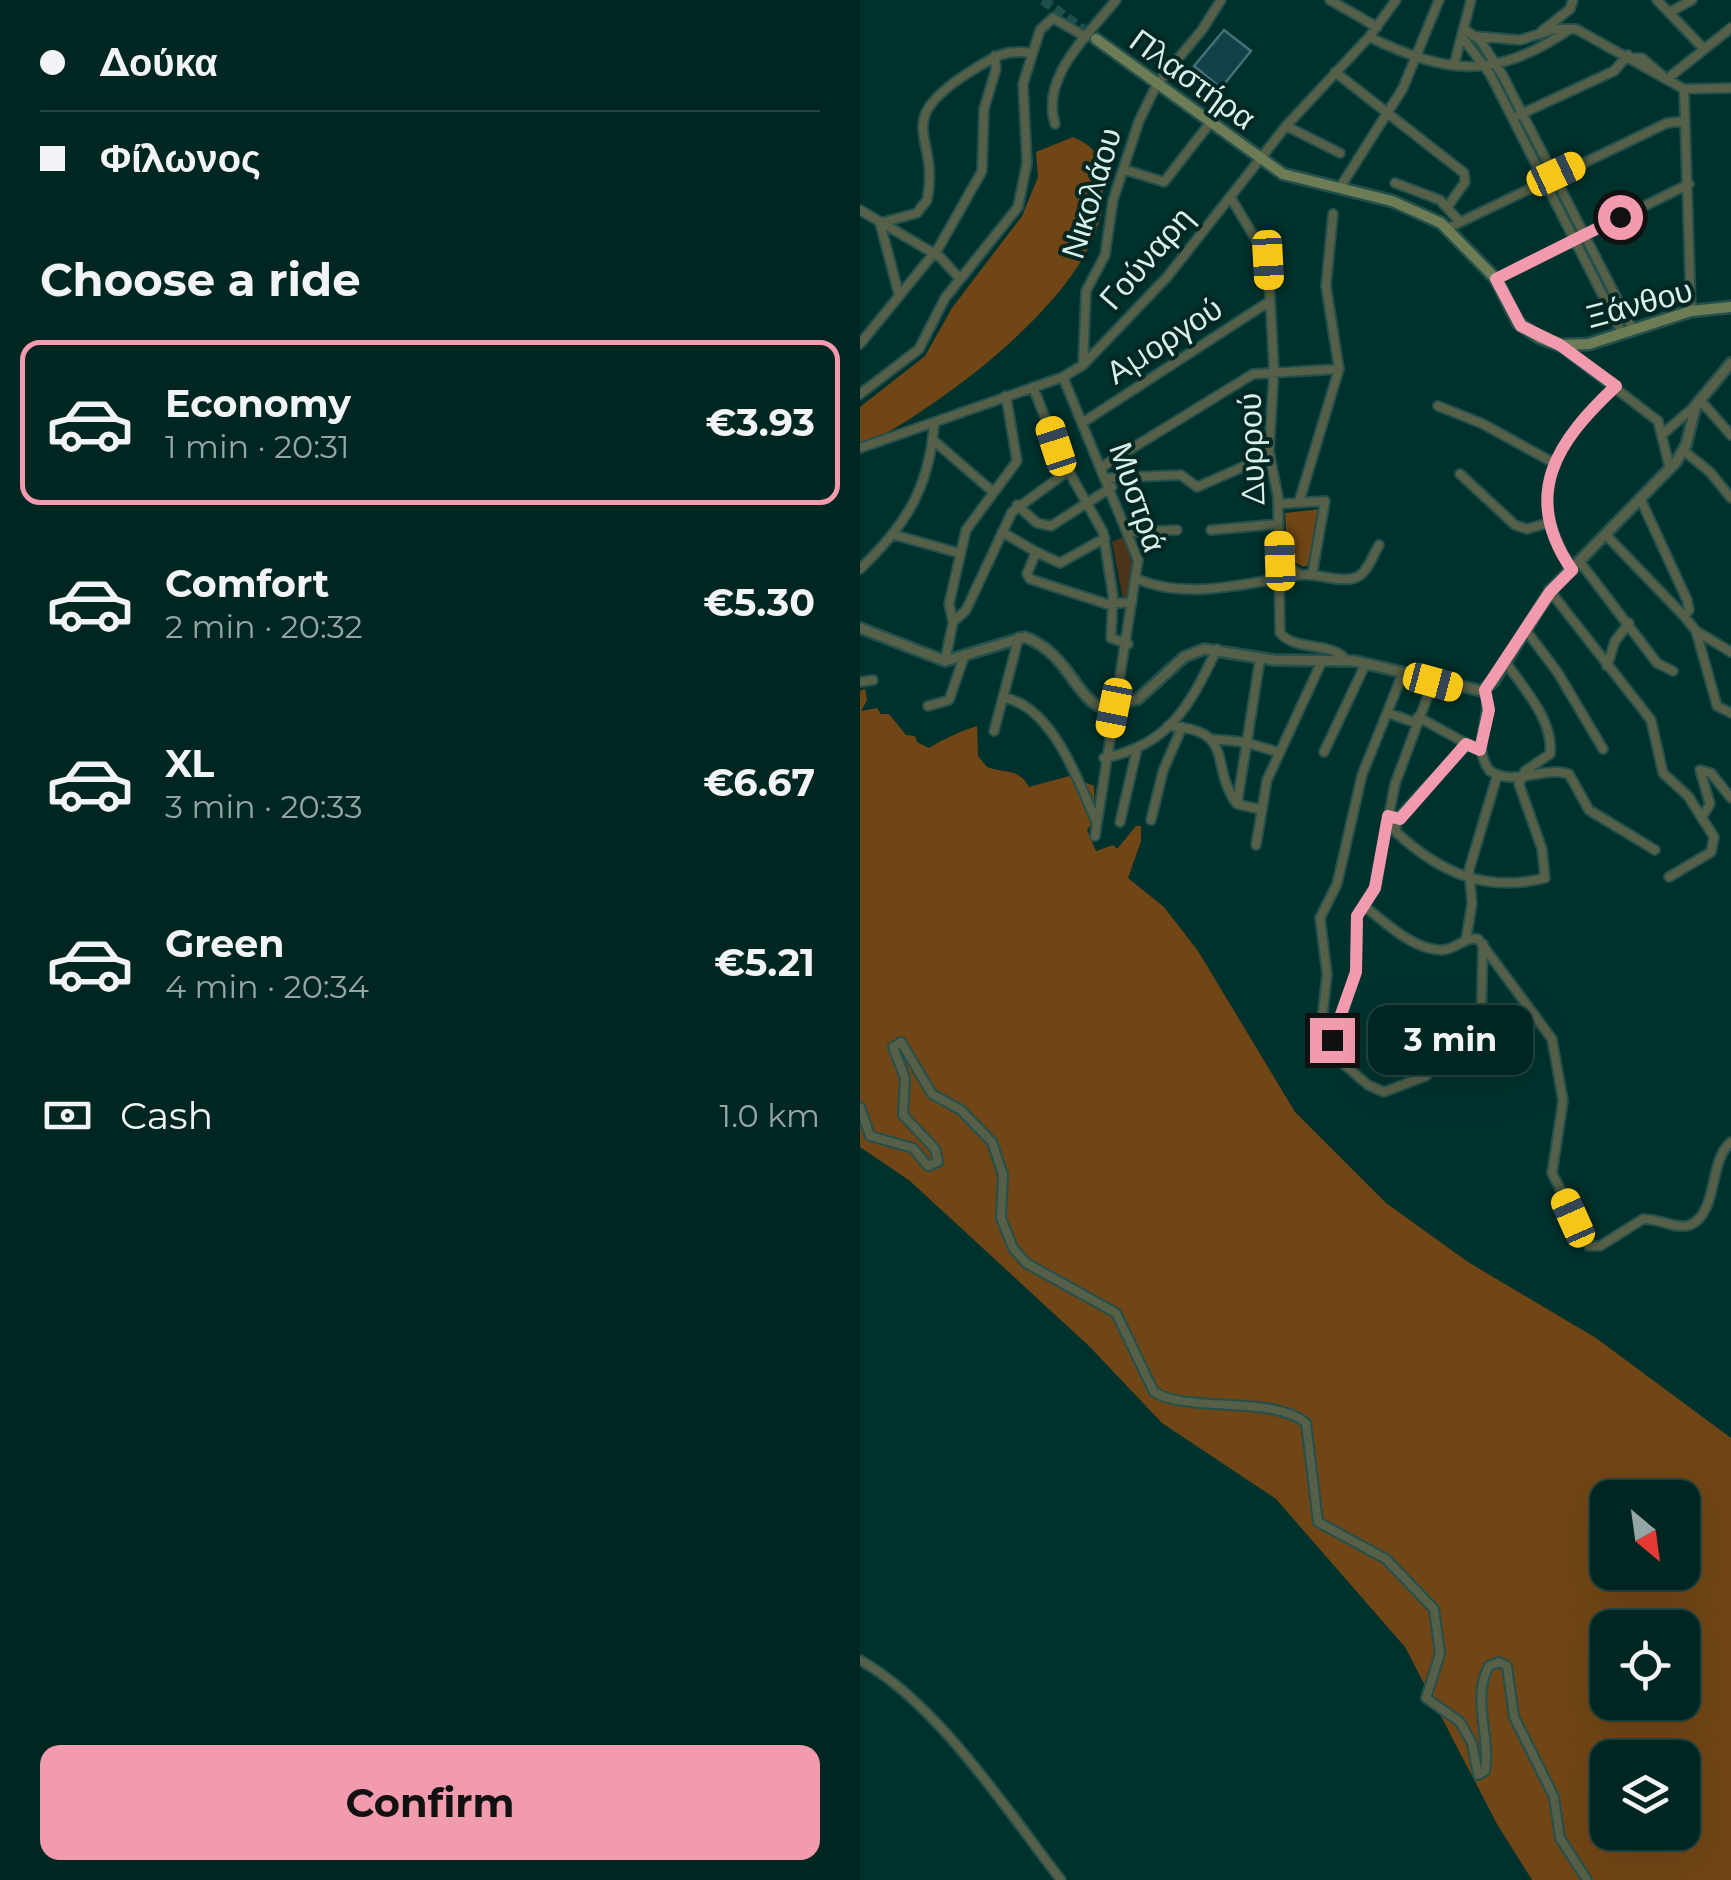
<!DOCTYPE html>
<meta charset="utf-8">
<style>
:root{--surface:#002622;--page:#0a2e2a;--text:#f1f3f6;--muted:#95a5a5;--line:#224340;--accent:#f29aae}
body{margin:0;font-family:Montserrat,sans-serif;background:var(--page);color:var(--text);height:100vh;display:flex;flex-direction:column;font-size:38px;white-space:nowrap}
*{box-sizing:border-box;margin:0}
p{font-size:32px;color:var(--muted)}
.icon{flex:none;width:55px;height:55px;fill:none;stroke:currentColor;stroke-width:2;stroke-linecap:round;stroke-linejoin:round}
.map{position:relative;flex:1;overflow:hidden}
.details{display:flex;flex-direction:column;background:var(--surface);width:860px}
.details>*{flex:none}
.top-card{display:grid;align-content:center;height:220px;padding:0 40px;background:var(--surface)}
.needle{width:65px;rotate:151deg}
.controls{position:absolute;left:730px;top:1480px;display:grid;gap:20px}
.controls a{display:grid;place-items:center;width:110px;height:110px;border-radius:20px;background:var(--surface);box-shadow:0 10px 40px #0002,0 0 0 2px var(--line);font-size:50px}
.end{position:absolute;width:45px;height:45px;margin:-22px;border:12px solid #f29aae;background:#111;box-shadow:0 0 0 5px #111}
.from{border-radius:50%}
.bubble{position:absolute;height:70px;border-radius:20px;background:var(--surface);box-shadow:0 10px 40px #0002,0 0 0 2px var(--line);font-size:32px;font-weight:700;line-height:70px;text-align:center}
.car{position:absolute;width:30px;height:60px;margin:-30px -15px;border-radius:12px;box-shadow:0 0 8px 2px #0007;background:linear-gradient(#f5c518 24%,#345 0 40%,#f5c518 0 76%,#345 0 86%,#f5c518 0)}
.top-card b{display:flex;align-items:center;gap:35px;height:95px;font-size:38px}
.top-card b+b{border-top:2px solid var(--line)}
.top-card i{width:25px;height:25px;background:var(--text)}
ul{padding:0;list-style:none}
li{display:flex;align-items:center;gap:30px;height:165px;margin:0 20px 15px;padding:0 20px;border:5px solid transparent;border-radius:20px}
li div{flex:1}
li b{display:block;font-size:38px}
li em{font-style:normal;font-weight:700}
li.active{border-color:var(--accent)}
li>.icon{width:90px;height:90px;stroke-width:1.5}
h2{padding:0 40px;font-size:45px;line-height:120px}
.pay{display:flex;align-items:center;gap:25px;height:110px;padding:0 40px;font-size:38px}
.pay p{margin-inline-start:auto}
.button{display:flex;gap:20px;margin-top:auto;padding:20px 40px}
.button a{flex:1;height:115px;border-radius:20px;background:var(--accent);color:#111;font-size:40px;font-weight:700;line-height:115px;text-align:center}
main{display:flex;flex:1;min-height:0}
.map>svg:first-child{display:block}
.green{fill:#4d3319}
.forest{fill:#714616;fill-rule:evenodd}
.building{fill:#124247;stroke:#447177;stroke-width:2.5}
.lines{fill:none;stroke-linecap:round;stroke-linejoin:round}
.secondary-tunnel{stroke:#204e4a;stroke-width:10;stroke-dasharray:10 5;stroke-linecap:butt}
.minor-casing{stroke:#23504c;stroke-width:12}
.tertiary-casing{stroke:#23504c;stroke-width:14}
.secondary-casing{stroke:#23504c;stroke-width:15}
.minor{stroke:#565f47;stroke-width:8}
.tertiary{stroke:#565f47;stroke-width:9}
.secondary{stroke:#6e7c56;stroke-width:10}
.route{stroke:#f29aae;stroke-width:12}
.labels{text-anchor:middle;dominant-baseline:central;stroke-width:8;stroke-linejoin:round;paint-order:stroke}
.street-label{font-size:32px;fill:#d8efec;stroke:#032723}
</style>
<main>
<section class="details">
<div class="top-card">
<b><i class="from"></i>Δούκα</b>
<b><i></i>Φίλωνος</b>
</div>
<h2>Choose a ride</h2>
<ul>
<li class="active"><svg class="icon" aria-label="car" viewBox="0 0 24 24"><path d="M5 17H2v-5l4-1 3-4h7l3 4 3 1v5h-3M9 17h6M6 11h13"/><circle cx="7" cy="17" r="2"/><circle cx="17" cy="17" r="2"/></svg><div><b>Economy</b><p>1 min · 20:31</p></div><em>€3.93</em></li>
<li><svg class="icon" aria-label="car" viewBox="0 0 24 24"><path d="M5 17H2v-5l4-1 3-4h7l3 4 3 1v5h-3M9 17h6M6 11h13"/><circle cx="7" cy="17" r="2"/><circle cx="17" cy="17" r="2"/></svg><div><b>Comfort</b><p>2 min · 20:32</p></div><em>€5.30</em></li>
<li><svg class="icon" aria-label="car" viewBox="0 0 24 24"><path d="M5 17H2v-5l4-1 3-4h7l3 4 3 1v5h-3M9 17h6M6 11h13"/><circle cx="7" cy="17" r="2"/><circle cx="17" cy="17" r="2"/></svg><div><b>XL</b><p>3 min · 20:33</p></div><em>€6.67</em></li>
<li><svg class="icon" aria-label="car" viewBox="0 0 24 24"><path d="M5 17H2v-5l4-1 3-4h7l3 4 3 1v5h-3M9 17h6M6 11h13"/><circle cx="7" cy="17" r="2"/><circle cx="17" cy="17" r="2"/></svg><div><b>Green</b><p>4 min · 20:34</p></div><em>€5.21</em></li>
</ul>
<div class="pay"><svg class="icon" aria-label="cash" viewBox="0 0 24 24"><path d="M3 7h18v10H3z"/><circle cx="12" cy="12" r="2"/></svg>Cash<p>1.0 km</p></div>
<div class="button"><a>Confirm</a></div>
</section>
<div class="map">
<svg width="871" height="1880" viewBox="0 0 871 1880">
<rect width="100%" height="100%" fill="#00322d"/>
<path class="green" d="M265,536L274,561L271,594L263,599L252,542Z"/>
<path class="forest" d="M213,137C240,149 238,157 242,183C259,279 74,412 0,447V407L65,356L92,308L162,216L178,177L176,152Z
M460,509L448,565L444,567L428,559L425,513Z
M5,689L7,700L1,711L17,708L21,714H29L46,735L55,736L57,742L69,748C85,738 101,731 117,726L118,756L127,767C145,774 158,767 169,787L209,776L234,786L235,820L227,830L236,851L253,845L257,849L276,826H281V841L268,878L304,907L338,951L435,1112L526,1203L608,1262L736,1338L871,1438V1880H672L637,1824L545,1647L416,1499L302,1423L230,1347L50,1181L0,1147V691ZM748,1498H822V1572H748ZM748,1628H822V1702H748ZM748,1758H822V1832H748Z"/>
<path class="building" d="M364,30L391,51L361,88L334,66Z"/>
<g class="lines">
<path class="secondary-tunnel" d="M183,0L236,39"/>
<defs>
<path id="minor" d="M470,0L517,27
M797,0L844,49
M810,12L832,0
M604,29L620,40L643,76L773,330
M682,31L710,9L713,0
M613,36L660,40L695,29H716L824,89
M509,37C589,75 635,80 710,29
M602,37L630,74L762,333
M772,58H782L805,78
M594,65L611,0
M475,72L604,173L605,182L588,206
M807,79L871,28
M824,89L831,311
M824,89L871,88
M659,115L754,71L768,55
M195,124C180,77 229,34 256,0
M426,126L480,153
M263,169L304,182L350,123
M535,183L580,200L599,221
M481,186L543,88L579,0
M371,198L408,260L414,370L409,452L418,497L420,633C436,652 472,641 486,660
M0,210L80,257L100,279
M588,228L807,123L825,121
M636,279L829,184
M39,295L20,223L57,213L67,200C81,135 29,124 108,73C132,58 143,49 171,53
M0,344L79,247L122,171L124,109L136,69L135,56
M699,345L798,421L810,469
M223,365L226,291L245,255L253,200L279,121L297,84L342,30L361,0
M203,377L278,560L235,836
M173,387L200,456L243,532L253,596L251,638L268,644
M0,394L59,349L85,298L158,207L167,163L163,84L180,30L193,18L226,37
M840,400L871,435
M578,406L623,424L694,463
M225,421L410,301
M804,433L835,406
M73,440L132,491
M0,448L203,377L223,365L307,277L426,126L509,37L536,0
M824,451L850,472L871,498
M243,466L393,374L479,369
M600,474L655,525L667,529L688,523
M248,478L321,475L337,487L410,455
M780,498L827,600L829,610L824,616L836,631L871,652
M439,502L479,369L466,286L473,214
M418,504L465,501L452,575
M157,505L177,523L191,526L252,487
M351,530L418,524
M142,532L176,552L167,574L170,579L247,604L272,602
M269,532L317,530
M35,535L99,553
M746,535L824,616
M176,552L200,563L245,538
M419,561L441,575
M720,562L797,663L813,671
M0,569C45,526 69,489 74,425
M713,570C660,495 697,441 756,386
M277,579C329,601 389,582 441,575C458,573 481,584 497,577C507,573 513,555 519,545
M690,591L791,720L803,773L828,796L854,837L851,852L809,877
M93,622L89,604L106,530L157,461L146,396
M665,629L698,673L743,749
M836,631L857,706L871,713
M85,661L93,622L106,610L152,512L208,471
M747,666L755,641L769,623
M543,673L502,775L477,884L460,918L467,974L462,1020L469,1040L475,1034L496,972L497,916L514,890L535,784L573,682
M0,682L13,680
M625,690C634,719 609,744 630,771C655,787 682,766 709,774L729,810L795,850
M146,698C193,709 218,780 236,821
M68,706L89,700L104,657
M528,713L556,723
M558,717L611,746
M308,726C378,730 348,765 377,804
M134,731L159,637
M351,739L384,742L418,752
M464,752L506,663
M244,758C311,745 330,704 357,649
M399,809L377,804L400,659
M842,817L850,804L840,770L851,773L871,798
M291,820L303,771L322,727
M535,821L606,745
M260,822L277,749
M536,822V832C579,872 625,893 685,878L682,849L659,784L665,771L690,754C694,720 663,688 645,661
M396,845L407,780L462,661
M504,906C525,922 553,950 581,950C596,950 603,937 618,939L692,1039L703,1101L692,1173L729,1246H740L783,1219C798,1218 817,1230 830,1225C859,1212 848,1161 871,1142
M606,939L612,904L609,870L637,776
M469,1040L473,1055L508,1085L524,1092L566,1076L589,1042L621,1024L623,944
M0,1107L10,1136L53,1148L68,1166L78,1162L75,1149L43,1115L45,1078L33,1047L41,1042L72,1094L101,1110L132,1142L143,1175L141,1218L153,1248L166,1263L256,1313L294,1392C328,1413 412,1395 446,1423L458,1522L526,1559L574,1609L580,1654L566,1698L600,1722L612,1743L618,1775L625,1771C631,1736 611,1698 629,1666L639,1662L647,1666L654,1717L694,1797L700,1838L727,1880
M0,1660C79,1705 146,1809 201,1880"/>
<path id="tertiary" d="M0,628L85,661L165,637C210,655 214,697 243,708L278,699L324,657L344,649L414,660L495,661L622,691L634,681L690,591L816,462L826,445L836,405L871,363"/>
<path id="secondary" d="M236,39L423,174L532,201L581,223L636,279L658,323L680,338L699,345L729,344L831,311L871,307"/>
</defs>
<use href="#minor" class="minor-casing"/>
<use href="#tertiary" class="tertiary-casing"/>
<use href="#secondary" class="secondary-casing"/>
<use href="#minor" class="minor"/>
<use href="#tertiary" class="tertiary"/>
<use href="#secondary" class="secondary"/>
</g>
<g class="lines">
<path class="route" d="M472,1040L496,972L497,916L515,888L528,816L540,819L606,744L620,750L629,710L625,690L690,592L712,570C660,495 697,441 756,386L700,345L661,326L636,279L760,217"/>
</g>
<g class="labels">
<g class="street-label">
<text transform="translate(333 79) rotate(36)">Πλαστήρα</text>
<text transform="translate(231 193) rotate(-73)">Νικολάου</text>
<text transform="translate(286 258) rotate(-49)">Γούναρη</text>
<text transform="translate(779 303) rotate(-15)">Ξάνθου</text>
<text transform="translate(304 340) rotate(-33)">Αμοργού</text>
<text transform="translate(391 449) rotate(-92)">Δυρρού</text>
<text transform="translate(278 497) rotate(71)">Μυστρά</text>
</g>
</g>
</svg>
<div class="controls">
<a><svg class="needle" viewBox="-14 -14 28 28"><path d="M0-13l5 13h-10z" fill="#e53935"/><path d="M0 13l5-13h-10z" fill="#95a5a5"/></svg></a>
<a><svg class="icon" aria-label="locate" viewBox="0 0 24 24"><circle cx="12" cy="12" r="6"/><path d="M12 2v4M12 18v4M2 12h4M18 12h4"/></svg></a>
<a><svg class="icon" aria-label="layers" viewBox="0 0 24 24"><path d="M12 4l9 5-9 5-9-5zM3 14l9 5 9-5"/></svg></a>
</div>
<i class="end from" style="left:760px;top:217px"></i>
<i class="end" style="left:472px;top:1040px"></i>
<div class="bubble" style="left:508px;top:1005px;width:165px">3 min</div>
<i class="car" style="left:696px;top:174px;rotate:65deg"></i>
<i class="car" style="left:408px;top:260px;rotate:177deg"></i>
<i class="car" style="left:196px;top:446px;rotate:342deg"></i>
<i class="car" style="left:420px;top:561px;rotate:358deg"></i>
<i class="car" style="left:573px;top:682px;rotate:105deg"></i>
<i class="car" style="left:254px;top:708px;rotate:191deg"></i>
<i class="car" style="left:713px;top:1218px;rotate:336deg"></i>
</div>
</main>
